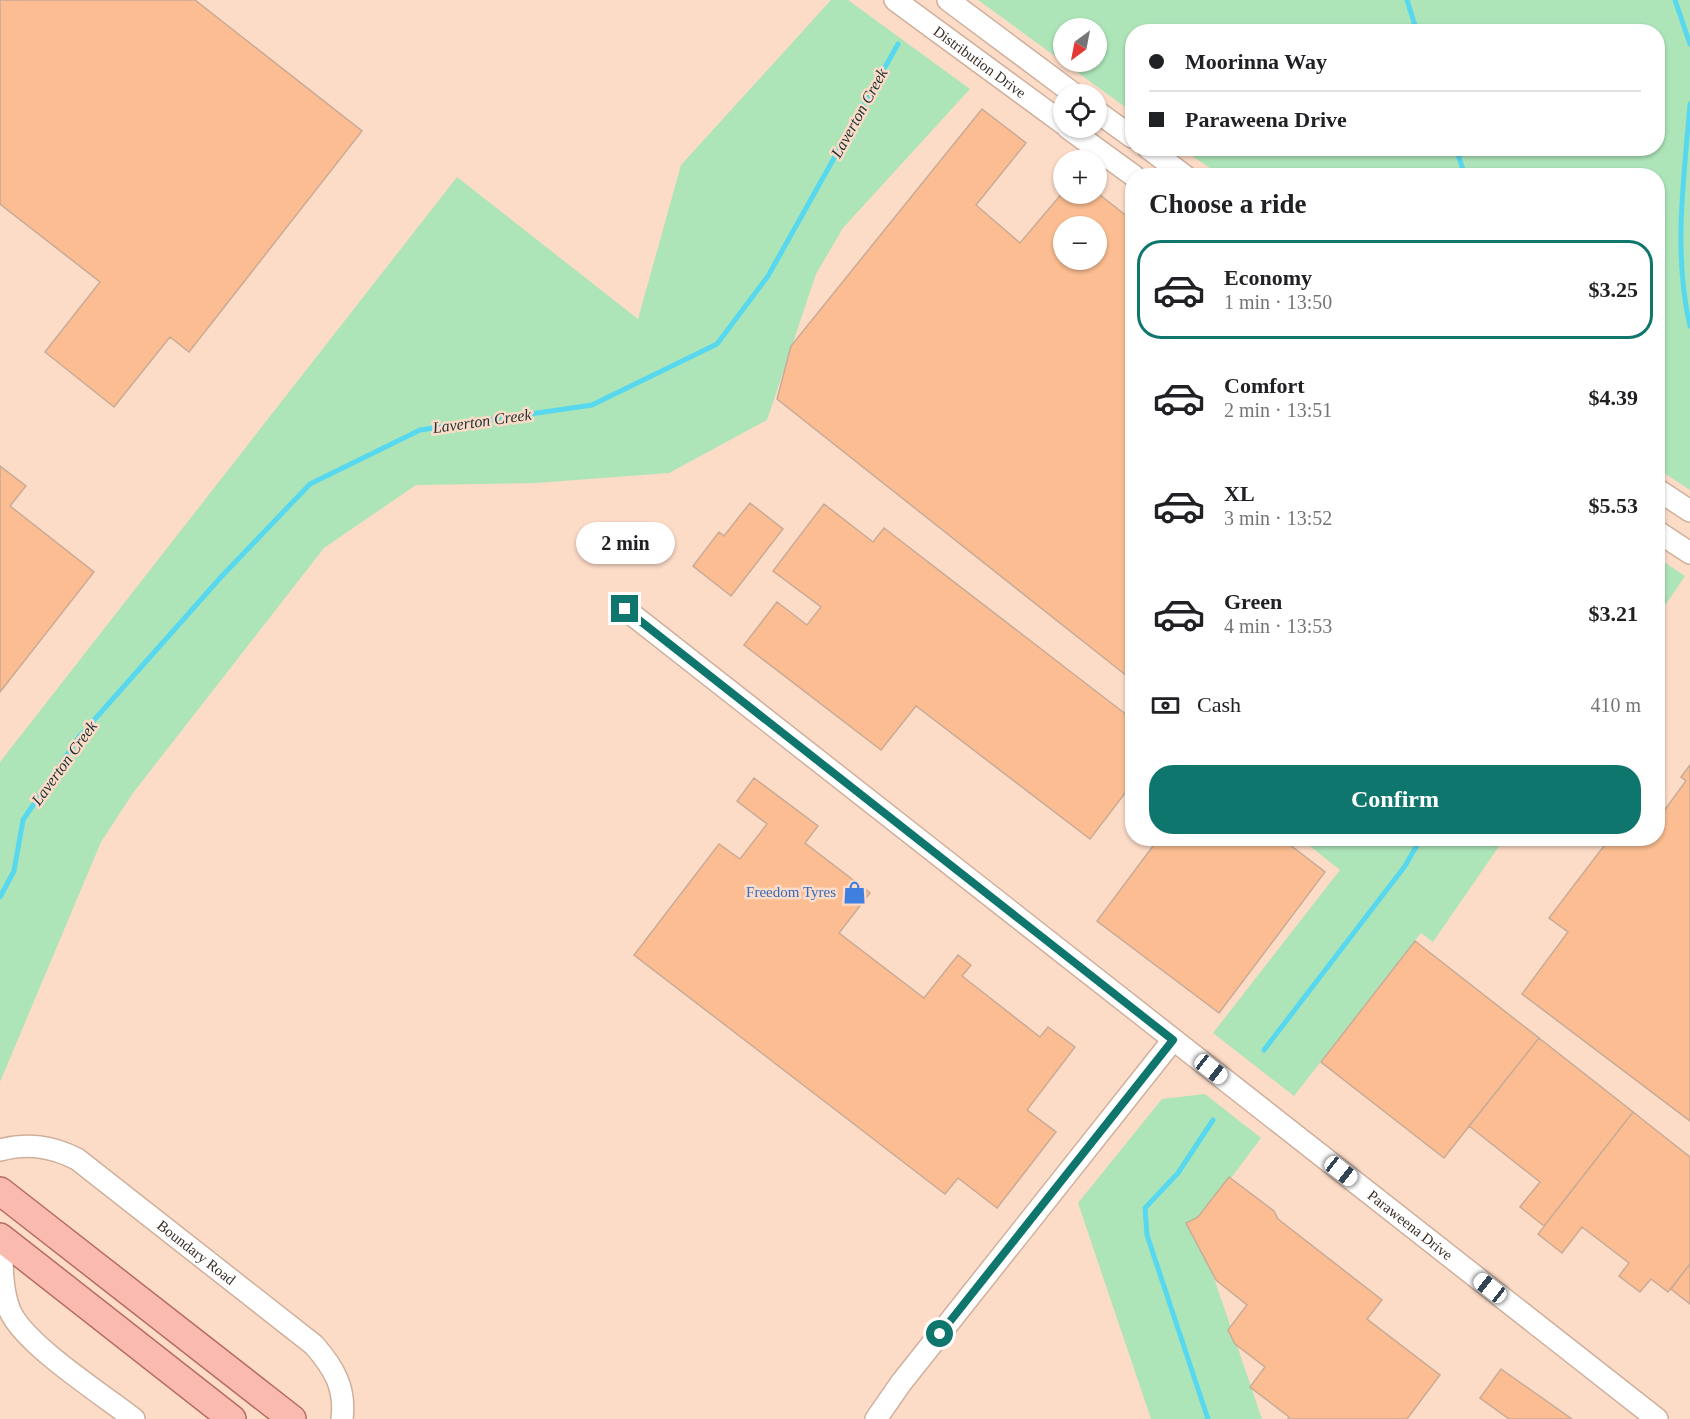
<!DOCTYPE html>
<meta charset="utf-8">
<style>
:root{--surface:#fff;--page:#f6f6f6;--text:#202124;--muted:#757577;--line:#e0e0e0;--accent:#0f766e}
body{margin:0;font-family:Georgia,serif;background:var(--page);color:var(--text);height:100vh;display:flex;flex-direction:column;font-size:22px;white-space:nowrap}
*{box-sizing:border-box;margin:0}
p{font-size:20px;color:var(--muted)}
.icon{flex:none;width:33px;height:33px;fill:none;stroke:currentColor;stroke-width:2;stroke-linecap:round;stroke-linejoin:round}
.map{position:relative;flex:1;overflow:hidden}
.side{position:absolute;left:1125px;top:168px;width:540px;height:678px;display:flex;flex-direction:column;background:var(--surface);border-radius:24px;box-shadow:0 2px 4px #0004}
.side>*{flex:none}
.hud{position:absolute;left:1125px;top:24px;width:540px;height:132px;border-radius:24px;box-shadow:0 2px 4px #0004;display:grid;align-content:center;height:132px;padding:0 24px;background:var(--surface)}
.needle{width:39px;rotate:212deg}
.buttons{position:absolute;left:1053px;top:18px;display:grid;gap:12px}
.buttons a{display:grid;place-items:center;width:54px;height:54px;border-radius:50%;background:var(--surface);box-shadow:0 2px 4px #0004;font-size:30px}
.end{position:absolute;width:27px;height:27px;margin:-14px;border:8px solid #0f766e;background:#fff;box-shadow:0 0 0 3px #fff}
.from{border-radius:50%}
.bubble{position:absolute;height:42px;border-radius:21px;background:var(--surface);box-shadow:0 2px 4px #0004;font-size:20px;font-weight:600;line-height:42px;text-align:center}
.car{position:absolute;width:18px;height:36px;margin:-18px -9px;border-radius:8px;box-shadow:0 0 4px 2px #0007;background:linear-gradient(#fff 24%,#345 0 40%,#fff 0 76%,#345 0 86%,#fff 0)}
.hud b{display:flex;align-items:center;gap:21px;height:57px;font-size:22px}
.hud b+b{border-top:2px solid var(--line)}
.hud i{width:15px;height:15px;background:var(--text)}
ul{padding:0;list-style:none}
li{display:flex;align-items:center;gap:18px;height:99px;margin:0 12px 9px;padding:0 12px;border:3px solid transparent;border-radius:24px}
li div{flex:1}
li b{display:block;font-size:22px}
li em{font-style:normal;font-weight:600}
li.active{border-color:var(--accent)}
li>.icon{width:54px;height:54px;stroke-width:1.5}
h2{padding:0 24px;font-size:27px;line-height:72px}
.pay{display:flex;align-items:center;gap:15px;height:66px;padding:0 24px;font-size:22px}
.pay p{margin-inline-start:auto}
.action{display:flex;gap:12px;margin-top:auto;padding:12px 24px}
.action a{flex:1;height:69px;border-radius:24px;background:var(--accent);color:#fff;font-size:24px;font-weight:600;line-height:69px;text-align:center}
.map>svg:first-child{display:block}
.green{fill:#ade5b8;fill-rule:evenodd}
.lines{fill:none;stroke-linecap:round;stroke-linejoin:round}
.stream{stroke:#58d8ef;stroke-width:5}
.building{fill:#fbbd91;stroke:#c9ab97;stroke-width:1.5;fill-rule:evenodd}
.minor-casing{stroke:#cfb09d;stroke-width:24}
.major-casing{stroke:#b66c5f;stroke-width:30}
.minor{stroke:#fff;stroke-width:21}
.major{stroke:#fabab0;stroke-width:27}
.route{stroke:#0f766e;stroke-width:8}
.labels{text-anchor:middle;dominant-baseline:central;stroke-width:5;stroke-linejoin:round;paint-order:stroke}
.street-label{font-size:15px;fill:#3c3028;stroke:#fcdbc7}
.shop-label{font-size:15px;fill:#366cbe;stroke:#fcdbc7;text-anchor:end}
.water-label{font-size:16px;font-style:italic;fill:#1b3136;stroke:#fcdbc7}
</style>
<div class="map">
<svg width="1690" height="1419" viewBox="0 0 1690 1419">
<rect width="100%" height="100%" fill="#fcdbc7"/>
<path class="green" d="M831,0H848L970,89L843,228L816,274L767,420L669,473L536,483L416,485L324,548L133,793L101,842L0,1082V762L457,177L638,319L681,165Z
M978,0H1690V490L1658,469V176L1220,175L1182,149L1658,148V32H1132V112ZM1096,28V62H1064V28Z
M1658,558L1685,576L1658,616Z
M1301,839H1504L1433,942L1421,933L1294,1096L1213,1033L1340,870Z
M1205,1094L1261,1138L1196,1225L1262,1419H1151L1078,1203L1162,1099Z"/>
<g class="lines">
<path class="stream" d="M1407,0L1417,32
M1675,0L1690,44
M1690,104C1684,178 1673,253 1690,326
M1456,148L1465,176
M0,897L14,871L23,820L79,737L221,577L310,484L420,430L592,405L717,344L768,276L898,44
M1264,1050L1405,866L1421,838
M1208,1419L1147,1235L1145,1208L1178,1173L1213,1120"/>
</g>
<path class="building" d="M0,0H195L362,131L189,352L170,337L114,407L45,352L100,282L0,204Z
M982,109L1026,143L976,205L1020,243L1064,191L1096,192L1132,220V680L777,399L791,346ZM1064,226H1096V260H1064Z
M0,466L26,486L10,506L94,572L0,692Z
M750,503L783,529L731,596L693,566L719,532L724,536Z
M824,504L873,542L884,528L1132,719V784L1090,839L916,706L881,750L744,645L777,602L807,625L821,607L773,571Z
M1690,765V1121L1522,994L1568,932L1549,918L1610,838H1635L1640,842L1643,838H1658V819L1686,781L1681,777Z
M754,778L818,826L805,843L870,893L839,933L924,998L958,955L971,965L962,976L1040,1037L1048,1027L1075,1047L1027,1110L1056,1132L997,1208L958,1178L945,1194L634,955L719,844L740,859L767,824L737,801Z
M1159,838H1281L1325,872L1219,1013L1097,921Z
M1415,941L1539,1038L1444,1158L1321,1062Z
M1539,1038L1633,1112L1544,1226L1520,1207L1540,1182L1469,1126Z
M1633,1112L1690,1157V1264L1668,1292L1651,1279L1640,1292L1619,1276L1629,1263L1582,1227L1562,1253L1538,1234Z
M1229,1177L1274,1211L1278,1219L1382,1300L1367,1319L1440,1375L1407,1419H1288L1289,1417L1250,1387L1265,1367L1235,1344L1228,1330L1247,1305L1216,1280L1186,1223L1198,1217Z
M1690,1264V1304L1671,1289Z
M1501,1369L1572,1419H1509L1480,1398Z"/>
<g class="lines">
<defs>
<g id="minor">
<path id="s1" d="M895,0L1064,124"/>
<path d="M948,0L1074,94"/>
<path d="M1096,111L1132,137"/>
<path d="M1068,128L1134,176"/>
<path d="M1148,148L1185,176"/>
<path d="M1658,490L1690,511"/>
<path d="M1658,532L1690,553"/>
<path id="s2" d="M625,609L1657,1419"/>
<path id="s3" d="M0,1150C29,1143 51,1146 77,1159L314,1345C334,1368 346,1388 342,1419"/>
<path d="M2,1238C2,1261 1,1289 10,1311C25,1345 102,1394 134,1419"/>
<path d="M876,1419L901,1383L1173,1040"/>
</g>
<path id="major" d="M0,1191L292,1419
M0,1237L232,1419"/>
</defs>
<use href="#minor" class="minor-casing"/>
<use href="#major" class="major-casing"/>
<use href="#minor" class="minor"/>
<use href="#major" class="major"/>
</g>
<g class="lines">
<path class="route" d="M625,609L1173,1040L940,1334"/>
</g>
<defs>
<symbol id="shop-bare" viewBox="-9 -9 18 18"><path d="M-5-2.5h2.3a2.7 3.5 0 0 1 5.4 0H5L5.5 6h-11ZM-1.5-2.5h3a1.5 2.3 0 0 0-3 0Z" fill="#3f7fe0" stroke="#fcdbc7" stroke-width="2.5" paint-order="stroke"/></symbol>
</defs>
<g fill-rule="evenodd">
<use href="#shop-bare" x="838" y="876" width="33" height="33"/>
</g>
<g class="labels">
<g class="street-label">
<text stroke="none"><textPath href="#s1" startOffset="105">Distribution Drive</textPath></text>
<text stroke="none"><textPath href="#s2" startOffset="998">Paraweena Drive</textPath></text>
<text stroke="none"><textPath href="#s3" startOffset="231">Boundary Road</textPath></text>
</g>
<g class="shop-label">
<text x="836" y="892">Freedom Tyres</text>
</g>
<g class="water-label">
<text transform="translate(859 113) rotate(-61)">Laverton Creek</text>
<text transform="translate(482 421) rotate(-8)">Laverton Creek</text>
<text transform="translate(64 763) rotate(-54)">Laverton Creek</text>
</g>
</g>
</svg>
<div class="buttons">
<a><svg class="needle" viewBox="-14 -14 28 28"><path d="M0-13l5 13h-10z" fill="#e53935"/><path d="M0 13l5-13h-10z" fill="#757577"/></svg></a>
<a><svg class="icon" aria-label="locate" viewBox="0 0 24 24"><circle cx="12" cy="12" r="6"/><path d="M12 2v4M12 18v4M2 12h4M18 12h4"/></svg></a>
<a>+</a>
<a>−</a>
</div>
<i class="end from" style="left:940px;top:1334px"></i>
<i class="end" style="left:625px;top:609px"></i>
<div class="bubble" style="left:576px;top:522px;width:99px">2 min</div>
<i class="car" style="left:1211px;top:1069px;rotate:128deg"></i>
<i class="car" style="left:1341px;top:1171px;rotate:128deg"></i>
<i class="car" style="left:1490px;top:1288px;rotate:308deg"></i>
<div class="hud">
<b><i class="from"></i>Moorinna Way</b>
<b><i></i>Paraweena Drive</b>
</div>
<section class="side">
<h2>Choose a ride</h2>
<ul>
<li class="active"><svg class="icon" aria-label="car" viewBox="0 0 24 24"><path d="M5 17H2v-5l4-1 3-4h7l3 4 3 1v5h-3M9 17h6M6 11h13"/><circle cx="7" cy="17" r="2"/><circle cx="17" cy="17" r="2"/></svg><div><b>Economy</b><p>1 min · 13:50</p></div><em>$3.25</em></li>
<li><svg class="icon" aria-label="car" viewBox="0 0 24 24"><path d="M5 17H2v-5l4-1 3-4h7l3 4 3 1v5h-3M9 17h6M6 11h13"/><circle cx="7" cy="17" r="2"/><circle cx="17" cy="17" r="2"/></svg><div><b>Comfort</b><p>2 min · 13:51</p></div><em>$4.39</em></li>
<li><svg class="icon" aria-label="car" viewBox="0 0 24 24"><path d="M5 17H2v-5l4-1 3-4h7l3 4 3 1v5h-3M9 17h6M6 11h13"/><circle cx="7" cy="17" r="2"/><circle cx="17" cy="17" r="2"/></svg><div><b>XL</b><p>3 min · 13:52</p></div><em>$5.53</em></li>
<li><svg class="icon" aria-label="car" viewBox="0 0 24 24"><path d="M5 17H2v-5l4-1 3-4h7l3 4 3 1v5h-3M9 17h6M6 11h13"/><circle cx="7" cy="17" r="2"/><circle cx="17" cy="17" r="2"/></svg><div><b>Green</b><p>4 min · 13:53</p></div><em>$3.21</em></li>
</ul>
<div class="pay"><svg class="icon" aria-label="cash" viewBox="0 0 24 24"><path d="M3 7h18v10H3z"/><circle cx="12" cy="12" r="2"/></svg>Cash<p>410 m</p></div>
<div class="action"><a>Confirm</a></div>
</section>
</div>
